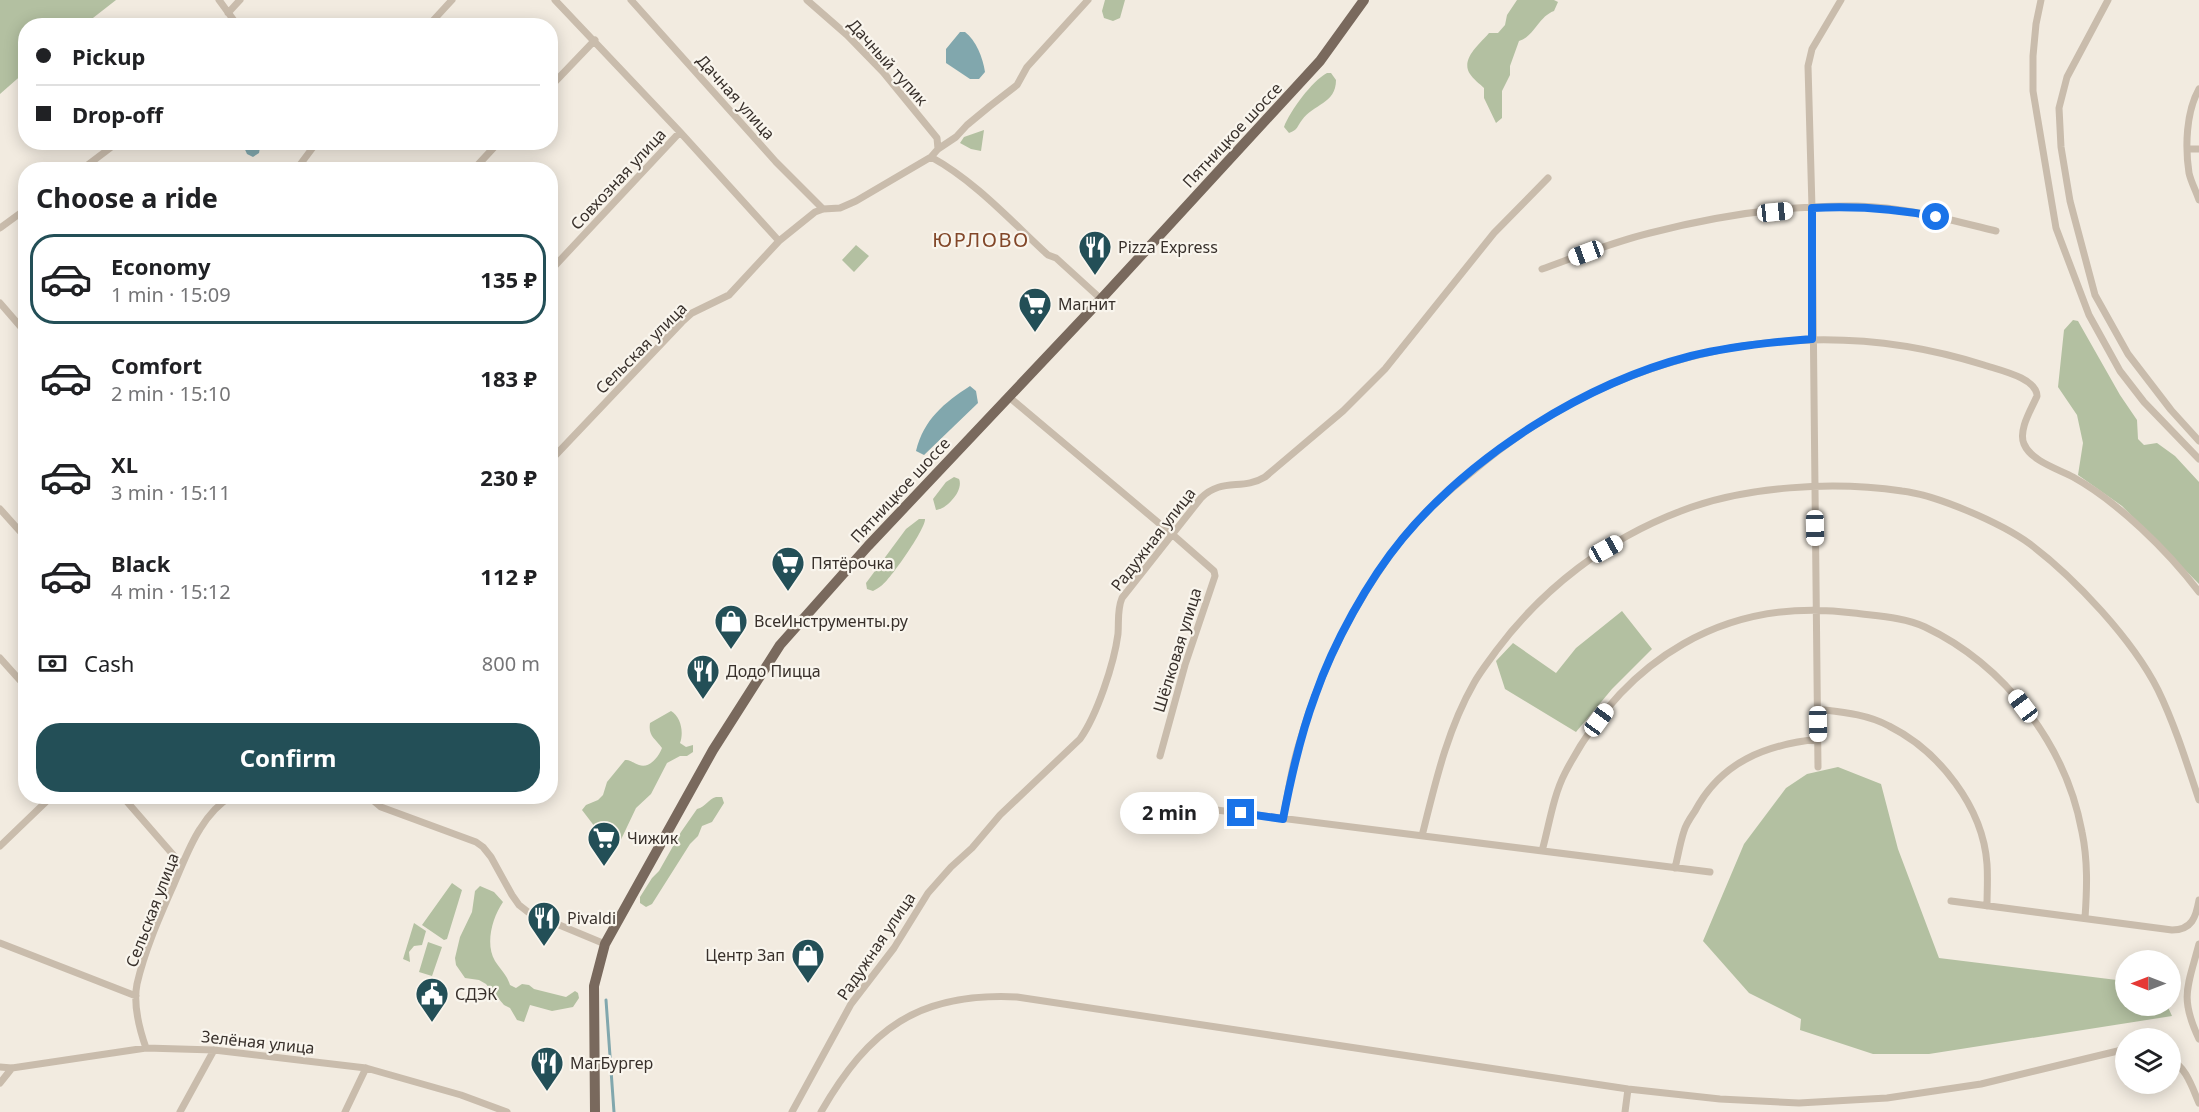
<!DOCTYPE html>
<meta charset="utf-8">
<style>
:root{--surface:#fff;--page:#f2f2f2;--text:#202124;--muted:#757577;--line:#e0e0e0;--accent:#234f57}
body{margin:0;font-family:"Noto Sans",sans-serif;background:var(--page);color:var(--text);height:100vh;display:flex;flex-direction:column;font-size:22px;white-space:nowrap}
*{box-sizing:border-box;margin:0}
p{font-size:20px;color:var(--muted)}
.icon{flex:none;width:33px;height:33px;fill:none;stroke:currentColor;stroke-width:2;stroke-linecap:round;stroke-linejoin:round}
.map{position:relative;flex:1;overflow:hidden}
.panel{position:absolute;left:18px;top:162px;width:540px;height:642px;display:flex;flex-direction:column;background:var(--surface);border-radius:24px;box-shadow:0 3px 15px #0003}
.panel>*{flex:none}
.guide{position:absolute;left:18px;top:18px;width:540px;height:132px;border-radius:24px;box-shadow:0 3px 15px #0003;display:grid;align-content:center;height:132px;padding:0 18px;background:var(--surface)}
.needle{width:39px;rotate:270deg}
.controls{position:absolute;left:2115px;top:950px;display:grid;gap:12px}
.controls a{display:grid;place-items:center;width:66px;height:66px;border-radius:50%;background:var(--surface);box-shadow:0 3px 15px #0003;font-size:30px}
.end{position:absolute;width:27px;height:27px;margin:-14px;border:8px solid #1a73e8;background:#fff;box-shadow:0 0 0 3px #fff}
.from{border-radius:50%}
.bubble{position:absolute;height:42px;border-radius:21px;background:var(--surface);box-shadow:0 3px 15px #0003;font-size:20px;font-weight:700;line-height:42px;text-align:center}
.car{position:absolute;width:18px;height:36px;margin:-18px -9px;border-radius:8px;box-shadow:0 0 4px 2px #0007;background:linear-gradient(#fff 24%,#345 0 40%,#fff 0 76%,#345 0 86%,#fff 0)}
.guide b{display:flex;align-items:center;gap:21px;height:57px;font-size:22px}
.guide b+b{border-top:2px solid var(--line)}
.guide i{width:15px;height:15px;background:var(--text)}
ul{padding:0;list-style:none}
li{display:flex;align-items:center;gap:18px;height:90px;margin:0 12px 9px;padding:0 6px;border:3px solid transparent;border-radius:24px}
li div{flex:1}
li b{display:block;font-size:22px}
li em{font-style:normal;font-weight:700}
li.active{border-color:var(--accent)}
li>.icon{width:54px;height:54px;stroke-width:1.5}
h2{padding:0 18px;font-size:27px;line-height:72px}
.pay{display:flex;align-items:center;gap:15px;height:66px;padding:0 18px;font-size:22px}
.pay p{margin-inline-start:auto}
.button{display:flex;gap:12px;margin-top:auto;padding:12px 18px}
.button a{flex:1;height:69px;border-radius:24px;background:var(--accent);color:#fff;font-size:24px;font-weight:700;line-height:69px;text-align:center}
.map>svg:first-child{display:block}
.green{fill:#b3c0a1}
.water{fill:#81a7ad}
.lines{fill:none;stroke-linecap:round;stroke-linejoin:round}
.stream{stroke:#81a7ad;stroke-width:3}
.street{stroke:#c9bcac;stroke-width:7}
.primary{stroke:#79695d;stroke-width:10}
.route{stroke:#1a73e8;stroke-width:8}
.labels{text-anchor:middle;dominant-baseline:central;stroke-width:4.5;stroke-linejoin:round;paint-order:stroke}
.street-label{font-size:16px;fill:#38302b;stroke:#f9f5ed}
.poi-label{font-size:16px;fill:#38302b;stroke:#f9f5ed;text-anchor:start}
.quarter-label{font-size:20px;letter-spacing:1.5px;fill:#824729;stroke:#f9f5ed}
</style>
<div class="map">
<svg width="2199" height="1112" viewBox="0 0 2199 1112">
<rect width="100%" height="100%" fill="#f2ebe0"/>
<path class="green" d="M0,0H116L84,25L26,26L25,72L0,94Z
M1105,0H1125L1120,18L1113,21L1104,18L1102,11Z
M1517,0H1554L1558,2L1554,11C1538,17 1535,36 1519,41L1510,66V75L1502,91V118L1496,123L1484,98V88C1480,84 1473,79 1470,74C1460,59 1480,44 1489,33H1498L1505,25L1507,15Z
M1327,73H1331L1336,80C1336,104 1313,104 1302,120C1297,126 1298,130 1289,133L1284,127C1290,111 1312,81 1327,73Z
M984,130L981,151L971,149L960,143L964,137Z
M856,245L869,256L854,272L842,260Z
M2073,320L2078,321L2120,395L2137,420L2138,439L2144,445L2157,443L2175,456L2199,482V584L2122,506L2078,475L2083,443L2077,415L2058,387L2064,330Z
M954,477L959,479C964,490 947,509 936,510L933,499L946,482Z
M919,519H925C926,528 890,580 881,586C879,588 876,589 873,591L867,589L866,583L869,579L906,529Z
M1622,611L1652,649L1612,689L1576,732L1505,689L1496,661L1513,643L1556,673L1576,648Z
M671,711C681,717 684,732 680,743L686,747L693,745V752L687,756H680L667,763L651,794L636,808L617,848L605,840L582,810L586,805L598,800L603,795L607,782L625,760C631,760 633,763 639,765C650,769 659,756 662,748C655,738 648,736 650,723Z
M1838,767L1881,784L1898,849L1939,958L2125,981L2126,1005H2167L2172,1016L1929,1054H1873L1800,1030L1801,1019L1749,993L1703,941L1744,844L1786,788L1807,774Z
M716,797H722L724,803L712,822L702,826L698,836L690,844L652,904L646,907L640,903V897L652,878L659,871L681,832L697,809C706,807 708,799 716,797Z
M452,883L462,890L447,939L444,940L422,925Z
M480,886L494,892L503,902C492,918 485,944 495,961C501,970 507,975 510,985L516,988L522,984L529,985L534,989L566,997L575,991L578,993L579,998L573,1007L552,1011L530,1005L524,1022L517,1020L510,1008L504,1005L486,984L479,980L465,978L456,965L455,958L460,937L472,912L475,891Z
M414,923L426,931L422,945L414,946L409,952L410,962L403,959Z
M428,942L442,947L432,976L419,972Z"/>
<path class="water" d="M960,32H965C976,40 983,58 985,72L979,79H970L946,63V49Z
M242,143H256L260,147L259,153L253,157L247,154Z
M970,386L976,391L978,403L924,455L916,451C924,419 944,403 970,386Z"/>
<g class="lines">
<path class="stream" d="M606,1000L614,1112"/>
<path class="street" d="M219,0L238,26
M555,0L680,132L779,241
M631,0L776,162L823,209
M807,0L847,35L883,72L937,138L938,149
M2041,0L2036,24L2033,56V91L2056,228L2089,315L2120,371L2144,402L2199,459
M2108,0L2067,77L2059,108L2061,147L2070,201L2095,295L2128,354L2171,410L2199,441
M228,13L240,0
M428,26L452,0
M550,87L595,40
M2199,89C2186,112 2185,147 2189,173C2191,182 2196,191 2199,200
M2189,149H2199
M931,157C975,181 1011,221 1048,255L1056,258L1101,299
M81,170L118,142
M296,170L317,142
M473,170L499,142
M0,228L26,209
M1542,269C1578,256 1613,242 1650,233C1716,216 1789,205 1857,206C1904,207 1951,220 1996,231
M550,271L680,132
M0,303L26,333
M1009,397L1173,535L1214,571L1215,576L1185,665L1160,756
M550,461L682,322L692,313L729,295L779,241L815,212L823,209L840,208L856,201L931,157L938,149L956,137L967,125L990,106L1017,85L1027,67L1088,0
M0,509L26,538
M0,658L26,687
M1817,709C1841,712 1867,714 1889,726C1939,751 1983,807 1987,864C1988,878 1987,892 1987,906
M1818,767L1812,208L1808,66L1812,49L1841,0
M122,796L182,865
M368,796L381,807L476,842L483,847L491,857L512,895L519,905L528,912L605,944
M1177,805L1710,872
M1283,819C1288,794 1291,768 1299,744C1320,670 1355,600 1402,539C1421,514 1447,492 1472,472C1615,350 1804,308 1984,365C1999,370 2037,378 2037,396C2031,410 2018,430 2024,444C2031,461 2058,469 2073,477C2118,502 2168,551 2199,592
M1422,836C1435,784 1447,730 1474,683C1480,672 1489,661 1496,651C1543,588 1607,539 1681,511C1745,486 1833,481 1902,491C1937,495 2001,523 2030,544C2075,578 2133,640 2158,690C2175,725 2187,764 2199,800
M0,846L52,796
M1542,851C1549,826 1553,796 1565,773C1624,659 1725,596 1854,613C1876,616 1904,617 1925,627C2005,665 2066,745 2082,832C2088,861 2087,889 2085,918
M1675,868C1678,856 1680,843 1684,831C1686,824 1691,817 1695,811C1721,762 1765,745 1818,739
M1951,901L2172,930C2192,930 2196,917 2199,900
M0,943L136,996
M2199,944C2188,986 2179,997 2199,1039
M146,1048C139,1028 133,1004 137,984C145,949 160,916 174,884C182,866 189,846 200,829C208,816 218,804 232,796
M2170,1059C2186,1067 2192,1087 2199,1103
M0,1067L12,1068L146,1048L214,1050L366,1068L461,1095L507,1112
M0,1083L12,1068
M180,1112L214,1050
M345,1112L366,1068
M792,1112L851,1004L894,948L928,893L951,867L972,848L1000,815L1080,739C1097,715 1114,664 1118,634C1119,621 1117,610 1122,598L1201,498C1222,477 1242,491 1265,477L1343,411L1385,369L1494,233L1548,178
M821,1112C869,1029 918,992 1017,997L1628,1089L1720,1099L1799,1103L1887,1098L1981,1084L2126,1049
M1625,1112L1628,1089"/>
<path class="primary" d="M595,1112L594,986L605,944L713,750L780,645L868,546L1091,310L1320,61L1364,0"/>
</g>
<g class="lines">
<path class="route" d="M1241,813L1283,819C1291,777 1300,736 1315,696C1333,644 1368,580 1403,538C1473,454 1585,383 1691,356C1731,346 1771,342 1812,339V208C1854,206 1894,208 1936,217"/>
</g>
<defs>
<symbol id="restaurant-pin" viewBox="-11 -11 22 30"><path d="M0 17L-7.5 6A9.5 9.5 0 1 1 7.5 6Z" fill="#234f57" stroke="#f9f5ed"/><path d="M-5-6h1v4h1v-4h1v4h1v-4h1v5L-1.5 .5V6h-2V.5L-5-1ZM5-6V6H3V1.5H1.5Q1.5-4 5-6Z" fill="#fff"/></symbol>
<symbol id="supermarket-pin" viewBox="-11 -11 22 30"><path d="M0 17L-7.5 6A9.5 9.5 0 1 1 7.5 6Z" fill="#234f57" stroke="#f9f5ed"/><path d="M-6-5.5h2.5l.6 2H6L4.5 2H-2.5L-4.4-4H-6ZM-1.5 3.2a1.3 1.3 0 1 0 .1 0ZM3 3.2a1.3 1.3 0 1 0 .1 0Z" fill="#fff"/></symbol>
<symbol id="shop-pin" viewBox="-11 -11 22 30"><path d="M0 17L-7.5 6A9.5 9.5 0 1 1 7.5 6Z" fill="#234f57" stroke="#f9f5ed"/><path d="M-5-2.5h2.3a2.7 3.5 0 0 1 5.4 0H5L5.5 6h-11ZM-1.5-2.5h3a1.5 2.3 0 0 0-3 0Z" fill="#fff"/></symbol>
<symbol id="civic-pin" viewBox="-11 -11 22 30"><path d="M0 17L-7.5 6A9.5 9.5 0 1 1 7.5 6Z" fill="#234f57" stroke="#f9f5ed"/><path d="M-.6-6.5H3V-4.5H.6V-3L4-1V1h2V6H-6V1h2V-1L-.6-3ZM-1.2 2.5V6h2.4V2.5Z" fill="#fff"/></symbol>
</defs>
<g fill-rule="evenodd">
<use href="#restaurant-pin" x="1076" y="228" width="38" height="52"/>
<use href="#supermarket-pin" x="1016" y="285" width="38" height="52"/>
<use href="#supermarket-pin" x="769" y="544" width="38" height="52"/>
<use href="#shop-pin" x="712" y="602" width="38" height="52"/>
<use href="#restaurant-pin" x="684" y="652" width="38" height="52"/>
<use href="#supermarket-pin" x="585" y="819" width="38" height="52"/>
<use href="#restaurant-pin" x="525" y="899" width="38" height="52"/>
<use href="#shop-pin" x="789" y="936" width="38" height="52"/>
<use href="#civic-pin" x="413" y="975" width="38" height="52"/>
<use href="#restaurant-pin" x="528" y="1044" width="38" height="52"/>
</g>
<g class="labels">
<g class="street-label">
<text transform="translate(888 62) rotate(48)">Дачный тупик</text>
<text transform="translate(736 97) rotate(48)">Дачная улица</text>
<text transform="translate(1232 135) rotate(-47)">Пятницкое шоссе</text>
<text transform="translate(618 179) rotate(-47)">Совхозная улица</text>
<text transform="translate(641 348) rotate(-45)">Сельская улица</text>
<text transform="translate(900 490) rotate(-47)">Пятницкое шоссе</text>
<text transform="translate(1153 539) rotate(-52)">Радужная улица</text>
<text transform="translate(1177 650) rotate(-73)">Шёлковая улица</text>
<text transform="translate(152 910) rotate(-69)">Сельская улица</text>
<text transform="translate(876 946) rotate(-56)">Радужная улица</text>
<text transform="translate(258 1042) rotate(6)">Зелёная улица</text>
</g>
<g class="poi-label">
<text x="1118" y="247">Pizza Express</text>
<text x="1058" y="304">Магнит</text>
<text x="811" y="563">Пятёрочка</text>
<text x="754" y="621">ВсеИнструменты.ру</text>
<text x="726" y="671">Додо Пицца</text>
<text x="627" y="838">Чижик</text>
<text x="567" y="918">Pivaldi</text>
<text x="785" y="955" text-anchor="end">Центр Зап</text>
<text x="455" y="994">СДЭК</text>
<text x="570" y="1063">МагБургер</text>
</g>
<g class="quarter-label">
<text x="981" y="239">ЮРЛОВО</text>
</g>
</g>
</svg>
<div class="controls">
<a><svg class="needle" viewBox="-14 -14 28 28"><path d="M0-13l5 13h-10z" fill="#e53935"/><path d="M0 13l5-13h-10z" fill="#757577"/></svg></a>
<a><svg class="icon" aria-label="layers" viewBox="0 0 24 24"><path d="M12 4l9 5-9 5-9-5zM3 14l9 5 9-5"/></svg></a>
</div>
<i class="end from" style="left:1936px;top:217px"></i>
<i class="end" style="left:1241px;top:813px"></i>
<div class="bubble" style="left:1120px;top:792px;width:99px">2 min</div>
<i class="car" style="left:1775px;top:212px;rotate:84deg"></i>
<i class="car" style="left:1586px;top:253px;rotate:250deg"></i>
<i class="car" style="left:1815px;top:528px;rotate:179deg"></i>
<i class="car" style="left:1606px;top:549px;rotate:61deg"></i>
<i class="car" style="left:2023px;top:706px;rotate:323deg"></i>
<i class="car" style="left:1599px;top:720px;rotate:36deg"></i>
<i class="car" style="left:1818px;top:724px;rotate:179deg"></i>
<div class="guide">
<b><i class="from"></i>Pickup</b>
<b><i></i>Drop-off</b>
</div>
<section class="panel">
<h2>Choose a ride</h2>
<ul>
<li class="active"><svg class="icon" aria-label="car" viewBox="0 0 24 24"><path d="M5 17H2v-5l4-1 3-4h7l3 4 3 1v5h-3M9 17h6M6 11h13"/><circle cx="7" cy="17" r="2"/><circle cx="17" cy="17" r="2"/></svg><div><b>Economy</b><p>1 min · 15:09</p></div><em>135 ₽</em></li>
<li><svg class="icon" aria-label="car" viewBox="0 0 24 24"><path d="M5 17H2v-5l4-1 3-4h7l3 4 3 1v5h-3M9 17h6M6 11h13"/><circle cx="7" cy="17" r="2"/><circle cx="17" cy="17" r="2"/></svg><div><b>Comfort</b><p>2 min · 15:10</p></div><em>183 ₽</em></li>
<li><svg class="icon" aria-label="car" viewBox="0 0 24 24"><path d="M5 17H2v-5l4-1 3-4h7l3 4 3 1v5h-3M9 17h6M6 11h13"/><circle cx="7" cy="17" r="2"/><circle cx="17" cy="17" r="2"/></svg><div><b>XL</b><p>3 min · 15:11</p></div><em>230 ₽</em></li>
<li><svg class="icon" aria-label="car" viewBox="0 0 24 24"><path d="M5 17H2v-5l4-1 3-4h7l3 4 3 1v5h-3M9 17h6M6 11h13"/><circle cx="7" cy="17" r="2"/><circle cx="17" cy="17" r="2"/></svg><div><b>Black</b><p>4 min · 15:12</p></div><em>112 ₽</em></li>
</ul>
<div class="pay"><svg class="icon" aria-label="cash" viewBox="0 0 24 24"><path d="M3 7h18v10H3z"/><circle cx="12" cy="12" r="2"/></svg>Cash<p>800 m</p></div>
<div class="button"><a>Confirm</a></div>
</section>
</div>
